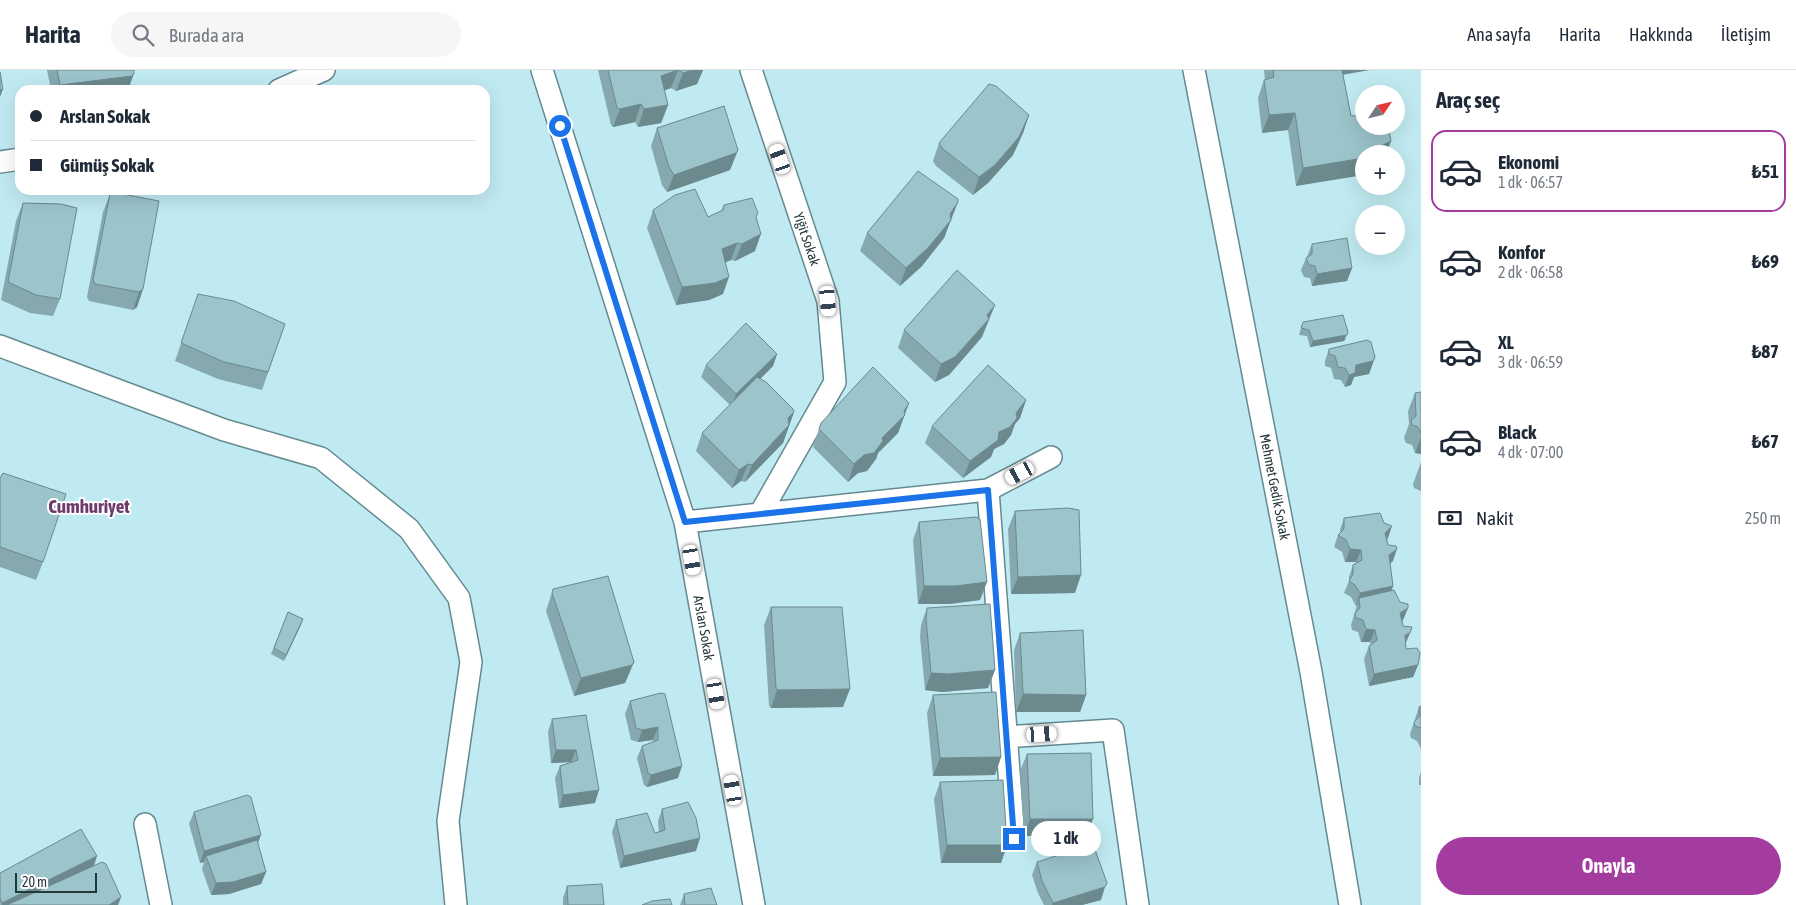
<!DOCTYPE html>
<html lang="tr">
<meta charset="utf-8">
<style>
:root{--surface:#fff;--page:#f6f6f7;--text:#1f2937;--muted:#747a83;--line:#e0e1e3;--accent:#a43c9f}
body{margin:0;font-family:"Asap Condensed",sans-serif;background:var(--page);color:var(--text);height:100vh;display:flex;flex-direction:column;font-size:19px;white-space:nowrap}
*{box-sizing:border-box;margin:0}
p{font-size:16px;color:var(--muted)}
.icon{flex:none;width:28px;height:28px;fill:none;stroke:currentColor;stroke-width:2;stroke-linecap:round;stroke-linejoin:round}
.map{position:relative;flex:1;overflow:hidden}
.details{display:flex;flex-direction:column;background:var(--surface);width:375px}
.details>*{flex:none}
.banner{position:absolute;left:15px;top:15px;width:475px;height:110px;border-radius:15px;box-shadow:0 5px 20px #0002;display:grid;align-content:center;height:110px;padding:0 15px;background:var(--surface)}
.needle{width:32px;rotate:55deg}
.tools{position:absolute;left:1355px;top:15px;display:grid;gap:10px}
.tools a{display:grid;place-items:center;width:50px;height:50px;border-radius:50%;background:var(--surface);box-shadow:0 5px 20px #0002;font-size:25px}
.scale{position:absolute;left:15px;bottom:12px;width:82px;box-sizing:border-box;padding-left:5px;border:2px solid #26373a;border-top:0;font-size:14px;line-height:18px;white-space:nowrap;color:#26373a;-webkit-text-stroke:4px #fff;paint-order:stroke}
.end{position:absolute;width:22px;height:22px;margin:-11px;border:6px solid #1a73e8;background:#fff;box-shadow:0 0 0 2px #fff}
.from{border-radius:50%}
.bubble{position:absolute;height:35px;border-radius:18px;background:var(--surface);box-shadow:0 5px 20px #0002;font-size:16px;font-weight:700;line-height:35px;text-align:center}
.car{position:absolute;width:15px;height:30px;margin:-15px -8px;border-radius:6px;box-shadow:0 0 4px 1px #0007;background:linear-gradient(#fff 24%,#345 0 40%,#fff 0 76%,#345 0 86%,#fff 0)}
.banner b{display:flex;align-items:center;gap:18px;height:48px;font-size:19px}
.banner b+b{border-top:1px solid var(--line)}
.banner i{width:12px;height:12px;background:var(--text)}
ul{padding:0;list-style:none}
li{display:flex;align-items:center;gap:15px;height:82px;margin:0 10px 8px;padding:0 5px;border:2px solid transparent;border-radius:15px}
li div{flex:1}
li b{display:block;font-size:19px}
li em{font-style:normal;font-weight:700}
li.selected{border-color:var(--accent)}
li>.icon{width:45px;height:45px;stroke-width:1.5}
h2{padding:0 15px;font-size:22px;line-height:60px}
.pay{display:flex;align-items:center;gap:12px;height:55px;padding:0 15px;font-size:19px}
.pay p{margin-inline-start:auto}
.cta{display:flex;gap:10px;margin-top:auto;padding:10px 15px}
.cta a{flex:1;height:58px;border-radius:30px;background:var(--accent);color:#fff;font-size:20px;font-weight:700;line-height:58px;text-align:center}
header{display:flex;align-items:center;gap:30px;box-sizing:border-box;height:70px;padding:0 25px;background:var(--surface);border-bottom:1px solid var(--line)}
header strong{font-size:24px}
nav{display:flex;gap:28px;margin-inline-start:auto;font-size:18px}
.search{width:350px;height:45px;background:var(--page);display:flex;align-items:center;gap:12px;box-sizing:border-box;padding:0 18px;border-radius:28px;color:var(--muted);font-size:19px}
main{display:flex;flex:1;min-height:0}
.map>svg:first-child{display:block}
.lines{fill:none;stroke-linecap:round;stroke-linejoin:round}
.minor-casing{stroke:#638a91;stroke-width:24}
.minor{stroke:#fff;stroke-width:21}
.wall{fill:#85a9af}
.shaded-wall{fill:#6c898e}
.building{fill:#9bc4cb;stroke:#6c898e}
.route{stroke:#1a73e8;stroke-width:6}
.labels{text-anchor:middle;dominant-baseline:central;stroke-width:4;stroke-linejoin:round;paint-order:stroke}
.street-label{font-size:14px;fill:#26373a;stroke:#fff}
.district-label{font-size:19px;font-weight:bold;fill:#6e3a6b;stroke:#fff}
</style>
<header>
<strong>Harita</strong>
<div class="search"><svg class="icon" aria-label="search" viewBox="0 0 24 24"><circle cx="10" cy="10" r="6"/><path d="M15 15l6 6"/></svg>Burada ara</div>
<nav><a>Ana sayfa</a><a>Harita</a><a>Hakkında</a><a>İletişim</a></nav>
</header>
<main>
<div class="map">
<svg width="1421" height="835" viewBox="0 0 1421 835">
<rect width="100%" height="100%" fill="#c0eaf1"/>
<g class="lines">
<defs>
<path id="minor" d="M542,0L685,452L754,835
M751,0L828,231L835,312L760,444
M1194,0L1311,602L1350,835
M279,20L324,0
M0,92L20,89
M0,276L224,360L321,388L409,459L459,528L471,592L448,751L456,835
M988,420L1014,769
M685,452L988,420L1051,387
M1006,667L1113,660L1138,835
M145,754L161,835"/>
</defs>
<use href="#minor" class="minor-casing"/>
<use href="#minor" class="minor"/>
</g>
<path class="wall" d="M47,0H134V3L128,20H51Z
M598,0H703L697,14L676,21L671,18L664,20L668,35L661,53L638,57L635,52L613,57L611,55Z
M1264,0H1369L1343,5L1351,46L1391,71L1386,84H1364L1296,116L1288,60L1262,63L1258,28L1264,10H1265Z
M1029,45L1023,63L1013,85L988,113L973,125L936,96L933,91L939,73Z
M657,58L738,80L730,100L667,122L662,115L651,76Z
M110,124L143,219L137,237L133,240L89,231L87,227L103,142Z
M23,133L60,229L53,246L30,243L1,230L16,151Z
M724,135L757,148L755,181L735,191L731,190L726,192L723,224L709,230L676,235L647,158L653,140L708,147L721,141Z
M952,150L950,152L944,168L922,196L900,216L860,181L867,163Z
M1312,174L1352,198L1347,211L1312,216L1310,208L1304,207L1301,200L1306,188L1307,187Z
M198,224L285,254L262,320L218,309L175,291Z
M988,252L986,255L982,267L949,305L935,312L898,278L904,260Z
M1303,252L1346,269L1344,271L1310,277L1307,266L1299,265Z
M1329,279L1375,287L1369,304L1354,307L1351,315L1345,317L1341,310L1334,309L1331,298L1325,296V291Z
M777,284L773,296L760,309L794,342L783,373L745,412L741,411L732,418L696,381L702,363L730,335L701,307L706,295Z
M1421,322V384L1415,383L1412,375L1406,373L1404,368L1409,354L1408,341L1415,323Z
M1026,330L1020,348L1015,354L1011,365L1004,374L994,379L991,387L963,408L925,373L932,356Z
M909,333L898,363L878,383L876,389L867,401L858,403L848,412L813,377L821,353Z
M1421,392V421L1414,418L1413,414Z
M0,408L43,492L36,510L0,497Z
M1015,441L1075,523L1011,524L1008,459Z
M1344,448L1388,468L1387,469L1393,491L1390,493L1393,516L1391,521L1400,532L1408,538L1403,550L1402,551L1406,579L1418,595L1413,607L1369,616L1364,589L1369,576L1371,575L1370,572H1361L1358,562L1352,560L1351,555L1357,535L1356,536L1351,527L1344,523L1349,511V507L1353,495L1356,493V492H1345L1342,482L1334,477L1338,465L1340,463V460Z
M919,452L980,530L949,534H918L913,470Z
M553,519L634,592L625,613L574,626L546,541Z
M771,537L843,637L771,638L769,636L764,555Z
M927,538L995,600L988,618L942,622L925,620L920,567L921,555Z
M288,542L303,549L284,591L271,584Z
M1020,563L1086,625L1080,642H1016L1014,580Z
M661,623L678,708L647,717L644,715L637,688L642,676L654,672L653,670L638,672L631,670L625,644L630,631Z
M933,625L1001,687L995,705L933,706L927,643Z
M1421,636V679L1417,671L1411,668L1410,664L1419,637Z
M586,645L595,733L559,738L555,708L560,696L571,692L551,693L548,662L552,649Z
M1027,684L1087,766H1024L1020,701Z
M1421,702V715H1419V708Z
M940,712L1007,775L1001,793H941L934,729Z
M662,739L696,781L620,798L612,762L616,750L655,763L659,762L658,751Z
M194,742L261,765L258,773L266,802L261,814L229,824L211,825L202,799L204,792L200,793L189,754Z
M1037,792L1101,830L1082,835H1044L1038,823L1032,805Z
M94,795L121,827L118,835H0V803Z
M567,816L604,835H563V828Z
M684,824L717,835H680Z"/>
<path class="shaded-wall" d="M678,0L671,18L655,24L661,6Z
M693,0H703L697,14L676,21L683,3Z
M1341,0H1369L1339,5Z
M134,3L128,20H59L60,15Z
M3,19L0,27V20Z
M641,34L635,52L613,57L620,39Z
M668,35L661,53L638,57L644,39Z
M1295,43L1288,60L1262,63L1269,45Z
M1029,45L1023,63L1013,85L988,113L973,125L979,107Z
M1391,71L1386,84H1377L1379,77Z
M738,80L730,100L667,122L674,105Z
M1364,88V105L1296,116L1303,98Z
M958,132L944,168L922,196L900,216L906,198Z
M761,164L755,181L735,191L742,174Z
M737,173L731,190L716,197L722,179Z
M1352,198L1347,211L1312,216L1317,204Z
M729,207L723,224L709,230L676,235L682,217Z
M143,219L137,237L133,240L139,222Z
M995,235L982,267L949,305L935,312L941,294L987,245Z
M1348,262L1344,271L1310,277L1313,271Z
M777,284L773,296L732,337L736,324Z
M1375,287L1369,304L1354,307L1351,315L1345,317L1349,305L1356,295Z
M1026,330L1020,348L1015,354L1011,365L1004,374L994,379L991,387L963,408L970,391L999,362Z
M909,333L898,363L878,383L876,389L867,401L858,403L848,412L854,394L882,368L904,341Z
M794,342L783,373L745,412L752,395L788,348Z
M1421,367V384L1415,383Z
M748,394L741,411L732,418L739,400Z
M1392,456L1388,468L1381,475L1385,463Z
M1350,479L1361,480L1356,492H1345Z
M1397,479L1393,491L1385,498L1389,485Z
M1081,505L1075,523L1011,524L1018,507Z
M987,512L980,530L949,534H918L924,516Z
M1393,516L1389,528H1359L1357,535L1356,536L1360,523Z
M1408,538L1403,550L1396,555L1400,543Z
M303,549L301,555L284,591L286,585Z
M1366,559L1375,560L1370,572H1361Z
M1410,563L1405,575V565Z
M634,592L625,613L574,626L581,608Z
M1418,595L1413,607L1369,616L1374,604Z
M995,600L988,618L942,622L925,620L931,603Z
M850,619L843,637L771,638L777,620Z
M1023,624L1086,625L1080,642H1016Z
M658,657L653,670L638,672L642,660Z
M556,680H576L571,692L551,693Z
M1001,687L995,705L933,706L940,688Z
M682,696L678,708L647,717L651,705Z
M599,720L595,733L559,738L563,725Z
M1030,749H1093L1087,766H1024Z
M261,765L256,777L206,786L204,792L200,793L204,781Z
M700,768L696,781L620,798L624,786Z
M947,775H1007L1001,793H941Z
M97,786L93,799L19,835H2V833Z
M266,802L261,814L229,824L211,825L216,813Z
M1105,817L1101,830L1082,835H1052L1053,833Z
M121,827L118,835H109Z"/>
<path class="building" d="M57,0H134V3L132,6L60,15Z
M608,0H693L683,3L678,0L661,6L668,35L644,39L641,34L620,39L617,38Z
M1273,0H1342L1351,46L1364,45V56H1388L1391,71L1379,77V84H1364V88L1303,98L1295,43L1269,45L1264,10L1274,7Z
M0,2L3,19L0,20Z
M989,14L996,16L1029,45L1019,67L995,95L979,107L943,79L939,73Z
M724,36L738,80L736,83L674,105L669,97L657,58Z
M918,101L958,129V132L950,144L951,150L928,178L906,198L867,163Z
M695,119L708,147L723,140L724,135L752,128L758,143L756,147L761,164L742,174L737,173L722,179L729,207L715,213L682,217L653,140L675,125Z
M112,122L159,131L143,219L139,222L95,214L93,210L110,124Z
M23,133L61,134L77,138L60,229L36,225L8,212Z
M1347,168L1352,198L1317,204L1315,196L1309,195L1306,188L1312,184V174Z
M957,200L995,235L987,245L989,249L955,287L941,294L904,260Z
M198,224L234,231L285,254L268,302L224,292L181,273Z
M1343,245L1348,262L1347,265L1313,271L1309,260L1301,258L1303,252Z
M746,253L777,284L736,324L706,295Z
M1367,270L1371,272L1375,287L1373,291L1356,295L1355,303L1349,305L1345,298L1338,297L1335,286L1329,284V279Z
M988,295L1026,330L1016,343L1017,348L1010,357L999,362L998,370L970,391L932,356Z
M873,297L909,333L904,341L905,345L882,368L883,371L874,383L864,385L854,394L819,359L821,353Z
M757,307L766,312L793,339L794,342L788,348L789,355L752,395L748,394L739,400L702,363Z
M1421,322V364L1418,357L1412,355L1411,350L1416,346L1415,323Z
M3,403L66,424L43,492L0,477V408Z
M1068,438L1079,440L1081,505L1018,507L1015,441Z
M1380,443L1384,453L1392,456L1385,463L1388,475L1396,476L1397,479L1389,485L1393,516L1360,523L1355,515L1349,511L1353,504V495L1362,490L1361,480L1350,479L1346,470L1338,465L1344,459V448Z
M976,447L980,449L987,512L956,516H924L919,452Z
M608,506L634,592L632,595L581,608L552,523L553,519Z
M1394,520L1400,532L1408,534V538L1400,543L1403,556L1412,557L1410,563L1405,565L1406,579L1417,578L1420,583L1418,595L1374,604L1369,576L1377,570L1375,560L1366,559L1363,550L1356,548L1355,543L1360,538L1359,528Z
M990,534L995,600L948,604L931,603L926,549L927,538Z
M771,537H842L850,619L777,620L776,618Z
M288,542L303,549L286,585L274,578Z
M1083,560L1086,625L1023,624L1020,563Z
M996,622L1001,687L940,688L933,625Z
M661,623L665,624L682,696L651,705L648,703L642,676L658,670V657L642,660L636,658L630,631Z
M1421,636V658L1415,656L1414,652L1420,646L1419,637Z
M586,645L599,720L563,725L560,696L578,690L576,680H556L552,649Z
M1091,683L1093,749H1030L1027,684Z
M1003,710L1007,775H947L940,712Z
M247,725L251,727L261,765L204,781L194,742Z
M688,732L696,748L700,768L624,786L616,750L647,743L655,763L665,760L662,739Z
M81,759L97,786L2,833L0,828V803Z
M257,770L266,802L233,812L216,813L206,786Z
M1091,775L1094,777L1107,813L1105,817L1053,833L1042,811L1037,792Z
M102,792L106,794L121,827L109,835H7Z
M602,814L604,835H568L567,816Z
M711,818L717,835H685L684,824Z
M670,829L672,835H642L652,831Z"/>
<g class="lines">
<path class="route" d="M560,56L685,452L988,420L1014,769"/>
</g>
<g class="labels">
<g class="street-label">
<text transform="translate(807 169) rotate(71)">Yiğit Sokak</text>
<text transform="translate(1275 417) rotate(79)">Mehmet Gedik Sokak</text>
<text transform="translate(704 558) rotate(80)">Arslan Sokak</text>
</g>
<g class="district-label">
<text x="89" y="436">Cumhuriyet</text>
</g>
</g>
</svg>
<div class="tools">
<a><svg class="needle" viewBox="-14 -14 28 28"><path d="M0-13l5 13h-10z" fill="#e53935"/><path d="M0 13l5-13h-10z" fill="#747a83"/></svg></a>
<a>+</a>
<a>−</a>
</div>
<div class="scale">20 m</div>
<i class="end from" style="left:560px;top:56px"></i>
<i class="end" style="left:1014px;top:769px"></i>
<div class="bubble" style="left:1031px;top:751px;width:70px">1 dk</div>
<i class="car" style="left:780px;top:89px;rotate:341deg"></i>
<i class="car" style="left:828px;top:231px;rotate:175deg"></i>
<i class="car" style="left:1020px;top:403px;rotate:242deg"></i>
<i class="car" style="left:692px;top:490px;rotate:170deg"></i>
<i class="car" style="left:716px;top:624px;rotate:170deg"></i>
<i class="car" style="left:1042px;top:664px;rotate:87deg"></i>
<i class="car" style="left:733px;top:720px;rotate:350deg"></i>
<div class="banner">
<b><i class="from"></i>Arslan Sokak</b>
<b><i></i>Gümüş Sokak</b>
</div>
</div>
<section class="details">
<h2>Araç seç</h2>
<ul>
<li class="selected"><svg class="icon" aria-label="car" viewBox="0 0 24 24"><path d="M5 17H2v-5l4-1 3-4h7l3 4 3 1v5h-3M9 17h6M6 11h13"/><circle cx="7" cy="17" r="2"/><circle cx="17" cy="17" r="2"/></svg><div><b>Ekonomi</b><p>1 dk · 06:57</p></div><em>₺51</em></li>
<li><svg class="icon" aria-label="car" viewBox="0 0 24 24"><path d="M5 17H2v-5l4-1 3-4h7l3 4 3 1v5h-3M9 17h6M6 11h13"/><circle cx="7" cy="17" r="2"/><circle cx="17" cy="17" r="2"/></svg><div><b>Konfor</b><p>2 dk · 06:58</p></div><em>₺69</em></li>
<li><svg class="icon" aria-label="car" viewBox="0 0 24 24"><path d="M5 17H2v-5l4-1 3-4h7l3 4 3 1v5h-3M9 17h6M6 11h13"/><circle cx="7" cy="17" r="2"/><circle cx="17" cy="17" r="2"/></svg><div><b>XL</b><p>3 dk · 06:59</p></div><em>₺87</em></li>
<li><svg class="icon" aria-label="car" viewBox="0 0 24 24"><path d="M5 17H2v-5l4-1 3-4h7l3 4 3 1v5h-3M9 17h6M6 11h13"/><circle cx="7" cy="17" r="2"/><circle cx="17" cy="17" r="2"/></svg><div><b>Black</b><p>4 dk · 07:00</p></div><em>₺67</em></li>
</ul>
<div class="pay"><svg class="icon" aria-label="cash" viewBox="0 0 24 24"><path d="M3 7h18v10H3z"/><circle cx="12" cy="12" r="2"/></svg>Nakit<p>250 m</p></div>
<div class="cta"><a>Onayla</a></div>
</section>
</main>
